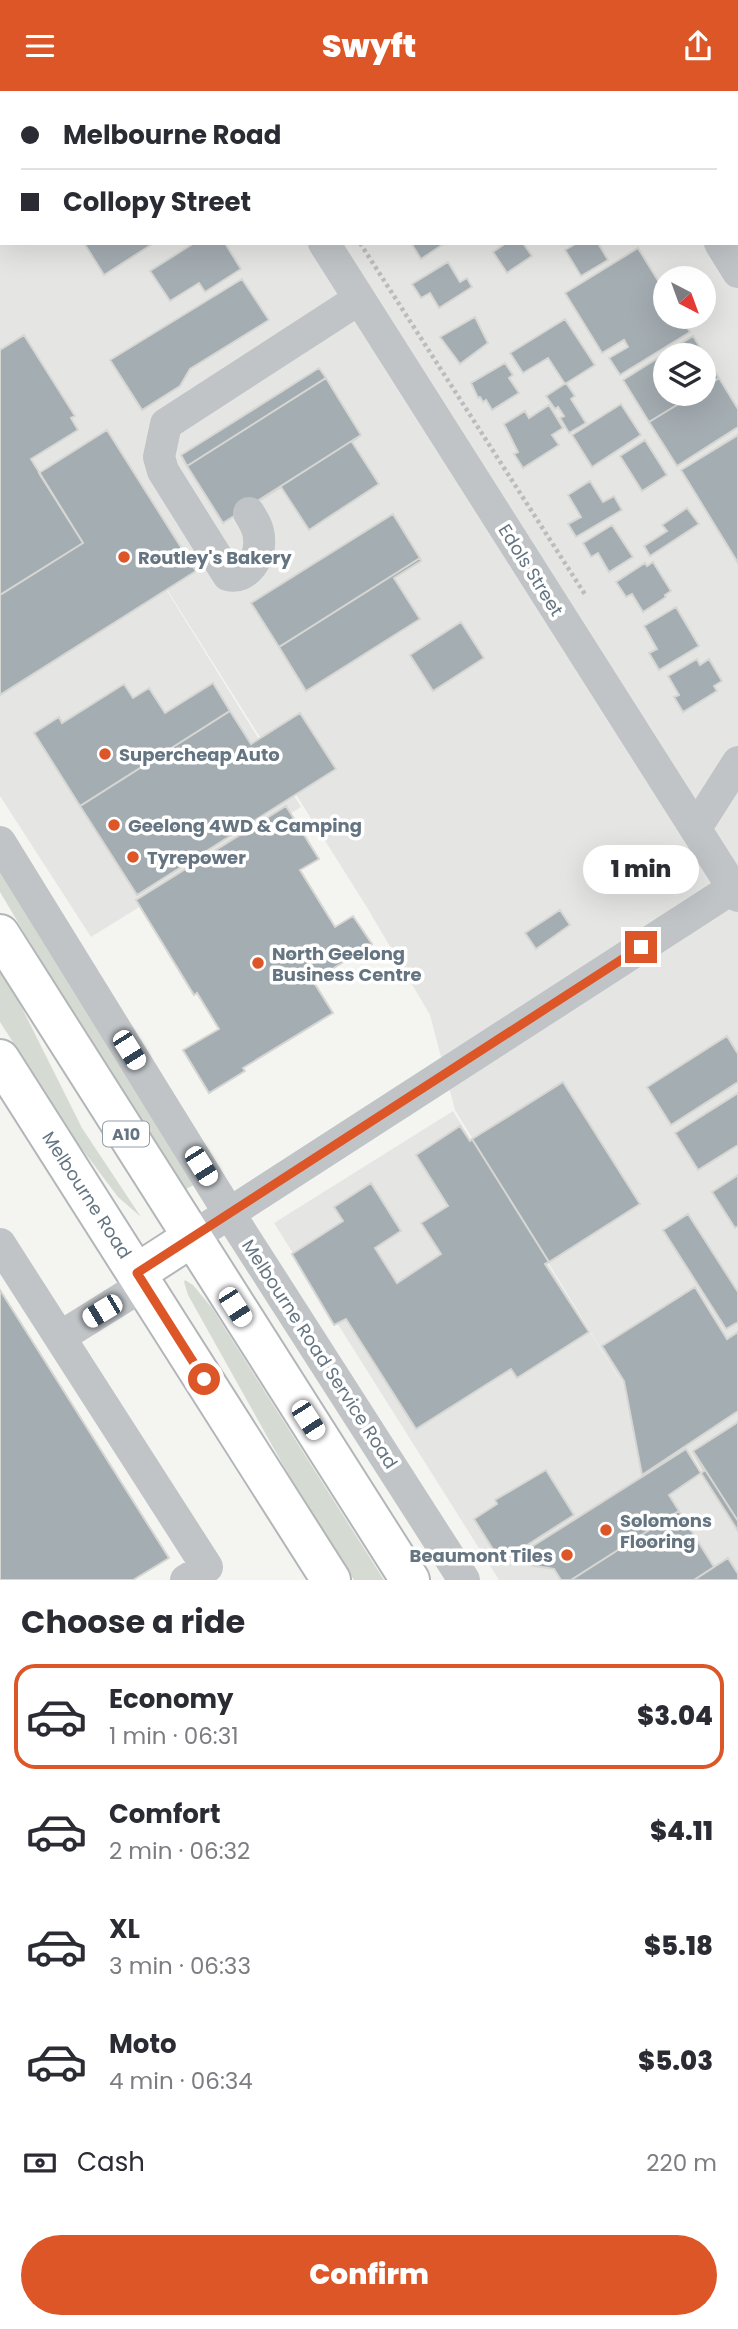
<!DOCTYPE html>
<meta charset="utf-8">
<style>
:root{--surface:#fff;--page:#f7f7f7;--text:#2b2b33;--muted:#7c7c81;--line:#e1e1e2;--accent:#dd5628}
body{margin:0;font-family:Poppins,sans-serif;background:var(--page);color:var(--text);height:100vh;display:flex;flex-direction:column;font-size:26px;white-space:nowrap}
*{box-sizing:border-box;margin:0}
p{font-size:23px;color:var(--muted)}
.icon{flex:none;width:38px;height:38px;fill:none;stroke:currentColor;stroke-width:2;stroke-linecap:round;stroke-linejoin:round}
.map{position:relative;height:1489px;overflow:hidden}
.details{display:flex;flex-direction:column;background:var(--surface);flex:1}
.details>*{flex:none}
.hud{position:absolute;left:0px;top:0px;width:738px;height:154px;box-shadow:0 7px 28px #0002;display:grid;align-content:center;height:154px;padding:0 21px;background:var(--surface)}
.needle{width:46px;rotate:139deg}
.controls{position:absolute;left:653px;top:175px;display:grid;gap:14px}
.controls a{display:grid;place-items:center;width:63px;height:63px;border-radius:50%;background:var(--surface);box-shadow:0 7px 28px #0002;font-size:35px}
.end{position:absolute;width:32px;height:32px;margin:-16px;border:9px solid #dd5628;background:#fff;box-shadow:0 0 0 4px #fff}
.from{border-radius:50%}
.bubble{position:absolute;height:49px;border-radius:24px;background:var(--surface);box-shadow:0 7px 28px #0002;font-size:23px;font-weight:800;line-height:49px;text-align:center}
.car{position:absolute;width:21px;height:42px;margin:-21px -10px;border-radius:9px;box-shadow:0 0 5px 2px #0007;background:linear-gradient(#fff 24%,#345 0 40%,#fff 0 76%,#345 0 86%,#fff 0)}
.hud b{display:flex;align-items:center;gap:24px;height:66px;font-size:26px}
.hud b+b{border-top:2px solid var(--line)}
.hud i{width:18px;height:18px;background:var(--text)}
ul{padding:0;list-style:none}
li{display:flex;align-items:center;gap:21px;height:105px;margin:0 14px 10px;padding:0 7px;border:4px solid transparent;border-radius:21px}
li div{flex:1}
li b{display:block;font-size:26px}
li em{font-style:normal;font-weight:800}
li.active{border-color:var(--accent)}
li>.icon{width:63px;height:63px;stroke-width:1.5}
h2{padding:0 21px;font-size:32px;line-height:84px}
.pay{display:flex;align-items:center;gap:18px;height:77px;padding:0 21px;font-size:26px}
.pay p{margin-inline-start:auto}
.action{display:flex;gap:14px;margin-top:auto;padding:14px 21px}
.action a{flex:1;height:80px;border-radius:42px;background:var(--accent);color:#fff;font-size:28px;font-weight:800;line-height:80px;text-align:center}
header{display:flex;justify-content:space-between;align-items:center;height:91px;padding:0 21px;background:var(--accent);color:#fff;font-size:32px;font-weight:800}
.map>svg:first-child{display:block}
.built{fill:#e5e6e4;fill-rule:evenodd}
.green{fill:#d5dbd2}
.building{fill:#a4adb2;stroke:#d6d6d3;stroke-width:2}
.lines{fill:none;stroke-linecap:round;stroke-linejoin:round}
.highway-casing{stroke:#b3b6b9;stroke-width:42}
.path{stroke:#babcbe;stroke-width:4.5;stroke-dasharray:3.5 3.5;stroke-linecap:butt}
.minor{stroke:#c0c4c7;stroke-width:32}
.highway{stroke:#fff;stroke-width:38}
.route{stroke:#dd5628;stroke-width:9}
.poi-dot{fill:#dd5628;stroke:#fff;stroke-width:2.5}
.labels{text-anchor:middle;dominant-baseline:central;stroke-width:7;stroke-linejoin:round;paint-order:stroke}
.shield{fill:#fff;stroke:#929ea7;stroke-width:2}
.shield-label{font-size:16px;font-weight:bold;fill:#647481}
.poi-label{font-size:18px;font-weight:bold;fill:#647481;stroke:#fff;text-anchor:start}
.street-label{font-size:18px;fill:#647481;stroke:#fff}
</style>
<header><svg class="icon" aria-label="menu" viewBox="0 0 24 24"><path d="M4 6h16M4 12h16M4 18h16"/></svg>Swyft<svg class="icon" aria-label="share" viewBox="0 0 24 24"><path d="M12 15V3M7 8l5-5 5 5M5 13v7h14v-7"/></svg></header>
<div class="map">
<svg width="738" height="1489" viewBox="0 0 738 1489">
<rect width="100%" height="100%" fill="#f4f5f1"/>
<path class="built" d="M0,0H738V1435L692,1365L654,1390L692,1367L738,1439V1489H499L274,1132L453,1020L629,1304L455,1019L430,924L368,818L107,403L301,716L91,846L0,705ZM2,2H737V152H2ZM665,187H704V226H665ZM665,264H704V303H665Z"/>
<path class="green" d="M0,770L196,1093L186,1098L63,907L0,801Z
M0,880L18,909L82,1037L141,1126L118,1106L76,1050L0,931Z
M185,1189L193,1194L212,1217L384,1489H354L292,1390L188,1204L184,1191Z"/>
<path class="building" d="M56,0H114L115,2H53Z
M84,152H154L104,184Z
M194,152H225L241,178L205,201L199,192L170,210L150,180Z
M411,152H445L421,168Z
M506,152H523L532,165L507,182L493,161Z
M577,152H598L608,169L581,185L565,159Z
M638,157L665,201V226H680L690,241L620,284L609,267L628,256L624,249L602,262L565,202Z
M448,171L460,191L467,187L472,196L439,217L430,202L421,207L412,193Z
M242,188L269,229L190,278L180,295L142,319L110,269Z
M475,226L488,252L460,273L440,246Z
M565,228L595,274L565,293L548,267L523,282L510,262Z
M24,244L75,325L71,327L78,339L31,368L83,452L0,504V259Z
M693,245L719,287L704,297V264H665V303H695L649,331L623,289Z
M505,272L513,284L509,287L519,302L492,319L486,309L483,311L480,306L478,307L471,292Z
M319,277L326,287L187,375L181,364Z
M326,287L361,344L223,432L187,375Z
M719,287L738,318V336L677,375L649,331L695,303H704V297Z
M566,292L575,305L571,308L586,332L569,342L560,327L564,325L558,316L555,318L546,305Z
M621,313L641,344L592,376L572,344Z
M549,314L563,337L552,344L559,354L523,377L514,363L518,361L504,333L525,320L529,327Z
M107,339L196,480L0,604V504L83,452L39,382Z
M361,344L352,351L379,393L309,439L281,396L223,432Z
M738,344V472L681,379Z
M645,349L667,384L642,400L620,365Z
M590,390L603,411L614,405L622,419L576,446L568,433L581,426L568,404Z
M687,417L699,433L650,465L644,455L667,440L662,434Z
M393,423L420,467L279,556L251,512Z
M612,434L633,466L609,481L598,462L591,466L583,452Z
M420,467L421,470L394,487L420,528L306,600L279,556Z
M653,471L671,500L665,504L666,506L643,521L632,503L626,506L616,491L645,472L647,475Z
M676,516L699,555L659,579L649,562L657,558L644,535Z
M461,531L484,567L433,600L410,564Z
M697,568L700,574L709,568L722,590L714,595L717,600L683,621L674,606L679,604L668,585Z
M213,592L230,620L80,715L34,642L59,626L62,632L124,593L133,607L149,597L165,622Z
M230,620L251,653L300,622L336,678L137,804L80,715Z
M286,715L319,768L300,779L335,836L353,825L372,853L313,890L333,922L243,977L245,980L209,1002L183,959L219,938L197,902L194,904L136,809Z
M560,819L570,834L536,858L525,842Z
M727,945L738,963V991L671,1034L647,996Z
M563,991L640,1113L549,1171L472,1048Z
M738,1002V1054L698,1079L675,1042Z
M460,1035L470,1050L472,1048L549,1171L545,1173L589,1241L517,1287L511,1278L416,1338L346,1228L334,1234L292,1163L343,1130L334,1116L371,1092L401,1140L375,1157L397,1192L441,1163L421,1132L448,1115L416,1064Z
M738,1084V1135L735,1137L712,1101Z
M688,1123L738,1201V1231L726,1238L663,1139Z
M695,1196L727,1248L738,1241V1320L642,1384L624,1290L602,1255Z
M0,1199L169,1467L133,1489H0Z
M738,1331V1430L693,1360Z
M686,1358L701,1382L669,1404L679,1420L571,1489H561L554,1478L522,1473L517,1465Z
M693,1360L738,1430V1440L701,1382L704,1380Z
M546,1379L574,1424L501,1471L474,1428L497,1413L495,1409Z
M679,1420L714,1476L694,1489H571Z
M728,1467L738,1483V1489H694Z"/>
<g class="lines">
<defs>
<path id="highway" d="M0,843L410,1489
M0,968L331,1489
M137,1182L191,1147"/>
</defs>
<use href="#highway" class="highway-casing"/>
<path class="path" d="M263,0L264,2
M360,152L586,505"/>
<path class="minor" d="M227,0L228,2
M624,0L625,2
M324,152L738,805
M720,152L738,181
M249,422C254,430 259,438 259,448C261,466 247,489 228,484L163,380L159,366L166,333L359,208
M696,737L738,671
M0,751L229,1122L464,1489
M191,1147L733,797
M0,1153L207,1476L186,1489
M60,1246L145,1193"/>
<use href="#highway" class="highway"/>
</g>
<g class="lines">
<path class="route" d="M204,1288L137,1182L641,856"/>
</g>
<g class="poi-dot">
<circle cx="124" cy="466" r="7"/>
<circle cx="105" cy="663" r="7"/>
<circle cx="114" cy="734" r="7"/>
<circle cx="133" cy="766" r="7"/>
<circle cx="258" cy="872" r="7"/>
<circle cx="606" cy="1439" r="7"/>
<circle cx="567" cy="1464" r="7"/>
</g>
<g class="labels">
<rect class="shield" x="103" y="1030.5" width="46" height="25" rx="5"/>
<g class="shield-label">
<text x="126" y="1043">A10</text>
</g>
<g class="poi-label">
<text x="138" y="466">Routley's Bakery</text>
<text x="119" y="663">Supercheap Auto</text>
<text x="128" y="734">Geelong 4WD &amp; Camping</text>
<text x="147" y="766">Tyrepower</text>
<text x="272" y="862">North Geelong<tspan x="272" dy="21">Business Centre</tspan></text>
<text x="620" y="1429">Solomons<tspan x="620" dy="21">Flooring</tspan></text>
<text x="553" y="1464" text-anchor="end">Beaumont Tiles</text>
</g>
<g class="street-label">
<text transform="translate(531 479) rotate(58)">Edols Street</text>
<text transform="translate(87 1104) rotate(57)">Melbourne Road</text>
<text transform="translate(320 1263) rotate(57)">Melbourne Road Service Road</text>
</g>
</g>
</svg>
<div class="controls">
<a><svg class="needle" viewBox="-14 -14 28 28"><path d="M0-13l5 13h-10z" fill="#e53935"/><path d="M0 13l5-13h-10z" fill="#7c7c81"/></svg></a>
<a><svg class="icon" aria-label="layers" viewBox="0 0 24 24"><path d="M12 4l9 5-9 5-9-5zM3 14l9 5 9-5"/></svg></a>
</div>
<i class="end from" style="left:204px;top:1288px"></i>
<i class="end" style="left:641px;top:856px"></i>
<div class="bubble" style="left:583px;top:754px;width:116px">1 min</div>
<i class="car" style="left:129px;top:959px;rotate:148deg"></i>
<i class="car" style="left:201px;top:1075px;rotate:148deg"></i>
<i class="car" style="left:235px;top:1216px;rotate:147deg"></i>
<i class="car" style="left:102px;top:1220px;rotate:239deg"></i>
<i class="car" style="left:308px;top:1329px;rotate:147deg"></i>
<div class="hud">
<b><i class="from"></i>Melbourne Road</b>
<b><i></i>Collopy Street</b>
</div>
</div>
<section class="details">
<h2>Choose a ride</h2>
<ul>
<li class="active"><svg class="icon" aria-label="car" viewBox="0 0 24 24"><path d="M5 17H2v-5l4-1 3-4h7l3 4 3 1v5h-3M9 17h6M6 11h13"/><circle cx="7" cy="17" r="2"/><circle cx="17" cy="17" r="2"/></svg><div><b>Economy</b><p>1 min · 06:31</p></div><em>$3.04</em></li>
<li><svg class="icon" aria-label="car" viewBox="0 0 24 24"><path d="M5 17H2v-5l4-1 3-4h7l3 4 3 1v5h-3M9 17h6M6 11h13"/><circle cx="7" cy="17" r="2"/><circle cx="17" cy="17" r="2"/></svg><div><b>Comfort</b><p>2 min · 06:32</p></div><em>$4.11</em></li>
<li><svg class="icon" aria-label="car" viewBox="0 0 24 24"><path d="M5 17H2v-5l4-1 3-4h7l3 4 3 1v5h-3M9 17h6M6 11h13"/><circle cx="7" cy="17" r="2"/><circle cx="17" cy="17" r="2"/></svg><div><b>XL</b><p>3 min · 06:33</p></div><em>$5.18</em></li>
<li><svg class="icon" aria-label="car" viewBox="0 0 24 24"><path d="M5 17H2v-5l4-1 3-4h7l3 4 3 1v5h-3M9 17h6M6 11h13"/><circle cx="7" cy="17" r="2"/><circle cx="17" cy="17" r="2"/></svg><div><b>Moto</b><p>4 min · 06:34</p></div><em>$5.03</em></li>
</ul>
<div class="pay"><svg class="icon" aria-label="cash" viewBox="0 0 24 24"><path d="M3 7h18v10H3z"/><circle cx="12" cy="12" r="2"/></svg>Cash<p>220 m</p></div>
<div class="action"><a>Confirm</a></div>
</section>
